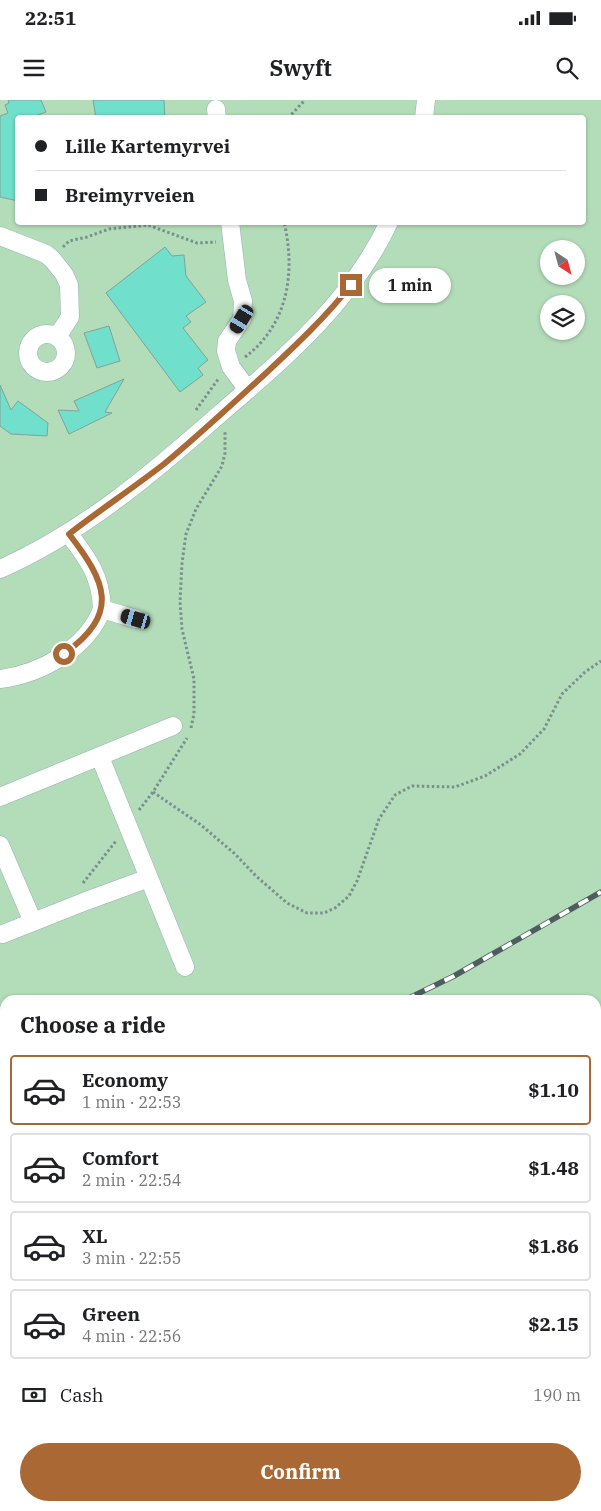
<!DOCTYPE html>
<meta charset="utf-8">
<style>
:root{--surface:#fff;--page:#f2f2f2;--text:#202124;--muted:#757577;--line:#e0e0e0;--accent:#aa6834}
body{margin:0;font-family:"IBM Plex Serif",serif;background:var(--page);color:var(--text);height:100vh;display:flex;flex-direction:column;font-size:19px;white-space:nowrap}
*{box-sizing:border-box;margin:0}
p{font-size:16px;color:var(--muted)}
.icon{flex:none;width:28px;height:28px;fill:none;stroke:currentColor;stroke-width:2;stroke-linecap:round;stroke-linejoin:round}
.map{position:relative;flex:1;overflow:hidden}
.sheet{position:absolute;left:0px;top:895px;width:601px;height:516px;display:flex;flex-direction:column;background:var(--surface);border-radius:15px 15px 0 0;box-shadow:0 1px 4px #0004}
.sheet>*{flex:none}
.banner{position:absolute;left:15px;top:15px;width:571px;height:110px;border-radius:5px;box-shadow:0 1px 4px #0004;display:grid;align-content:center;height:110px;padding:0 20px;background:var(--surface)}
.needle{width:32px;rotate:144deg}
.fabs{position:absolute;left:540px;top:140px;display:grid;gap:10px}
.fabs a{display:grid;place-items:center;width:45px;height:45px;border-radius:50%;background:var(--surface);box-shadow:0 1px 4px #0004;font-size:25px}
.end{position:absolute;width:22px;height:22px;margin:-11px;border:6px solid #aa6834;background:#fff;box-shadow:0 0 0 2px #fff}
.from{border-radius:50%}
.bubble{position:absolute;height:35px;border-radius:18px;background:var(--surface);box-shadow:0 1px 4px #0004;font-size:16px;font-weight:800;line-height:35px;text-align:center}
.car{position:absolute;width:15px;height:30px;margin:-15px -8px;border-radius:6px;box-shadow:0 0 4px 1px #0007;background:linear-gradient(#222 24%,#8ab4d8 0 40%,#222 0 76%,#8ab4d8 0 86%,#222 0)}
.banner b{display:flex;align-items:center;gap:18px;height:48px;font-size:19px}
.banner b+b{border-top:1px solid var(--line)}
.banner i{width:12px;height:12px;background:var(--text)}
ul{padding:0;list-style:none}
li{display:flex;align-items:center;gap:15px;height:70px;margin:0 10px 8px;padding:0 10px;border:2px solid var(--line);border-radius:5px}
li div{flex:1}
li b{display:block;font-size:19px}
li em{font-style:normal;font-weight:800}
li.active{border-color:var(--accent)}
li>.icon{width:45px;height:45px;stroke-width:1.5}
h2{padding:0 20px;font-size:22px;line-height:60px}
.pay{display:flex;align-items:center;gap:12px;height:55px;padding:0 20px;font-size:19px}
.pay p{margin-inline-start:auto}
.cta{display:flex;gap:10px;margin-top:auto;padding:10px 20px}
.cta a{flex:1;height:58px;border-radius:30px;background:var(--accent);color:#fff;font-size:20px;font-weight:800;line-height:58px;text-align:center}
.status{display:flex;justify-content:space-between;align-items:center;height:35px;padding:0 25px;background:var(--surface);direction:ltr}
.status svg{height:14px;fill:currentColor}
header{display:flex;justify-content:space-between;align-items:center;height:65px;padding:0 20px;background:var(--surface);font-size:22px;font-weight:800}
.map>svg:first-child{display:block}
.green{fill:#b3ddb9;fill-rule:evenodd}
.water{fill:#a2b6ff}
.building{fill:#70dfcb;stroke:#85a09a}
.lines{fill:none;stroke-linecap:round;stroke-linejoin:round}
.minor-casing{stroke:#94afb5;stroke-width:19}
.path{stroke:#7a8f92;stroke-width:3;stroke-dasharray:2.5 2.5;stroke-linecap:butt}
.minor{stroke:#fff;stroke-width:18}
.rail-casing{stroke:#4d5d60;stroke-width:5.5}
.rail{stroke:#fff;stroke-width:4;stroke-dasharray:11;stroke-linecap:butt}
.route{stroke:#aa6834;stroke-width:6}
</style>
<div class="status"><b>22:51</b><svg viewBox="0 0 49 12"><path d="M0 12V9h3v3zM5 12V6h3v6zM10 12V3h3v9zM15 12V0h3v12zM26 1h20v11H26zM47 4h2v5h-2z"/></svg></div>
<header><svg class="icon" aria-label="menu" viewBox="0 0 24 24"><path d="M4 6h16M4 12h16M4 18h16"/></svg>Swyft<svg class="icon" aria-label="search" viewBox="0 0 24 24"><circle cx="10" cy="10" r="6"/><path d="M15 15l6 6"/></svg></header>
<div class="map">
<svg width="601" height="1411" viewBox="0 0 601 1411">
<rect width="100%" height="100%" fill="#cfedf2"/>
<path class="green" d="M0,0H601V1411H0ZM18,18H584V122H18ZM549,149H576V176H549ZM549,204H576V231H549ZM5,900H596V1406H5Z"/>
<path class="water" d="M5,1350V1406H588L587,1411H0V1355Z"/>
<path class="building" d="M8,0H41L46,12L30,18H18V101L0,97V16L8,13L5,5L9,3Z
M93,0H164L165,18H96Z
M165,147L172,156L184,155L186,176L206,202L186,216L191,222L183,228L208,260L198,268L203,275L180,292L106,193Z
M109,226L120,261L97,268L84,233Z
M124,279L105,312L112,313L69,334L58,310L79,311L74,301Z
M0,285L11,310L18,301L48,323L47,336L11,334L0,326Z"/>
<g class="lines">
<defs>
<path id="minor" d="M216,9L217,18
M424,18L426,0
M230,122L237,180L243,201L242,219L227,241L226,251L231,267L248,290
M0,136L46,154L52,159L64,174L69,185L70,217L57,237
M28 253a19 19 0 1 1 38 0a19 19 0 1 1-38 0Z
M69,434C88,459 101,476 102,509L136,519
M0,469C84,432 154,372 222,312C286,257 353,200 389,122
M0,579C40,574 87,549 102,509
M100,657L185,867
M0,697L173,626
M0,745L33,822
M3,834L86,801L149,778
M596,1231H601
M0,1292L5,1291"/>
</defs>
<use href="#minor" class="minor-casing"/>
<path class="path" d="M288,18L305,0
M63,147L69,141L87,137L109,129L148,125L197,143L216,142
M245,257C288,225 296,172 284,122
M196,310L219,278
M191,628L194,614V579L182,529L180,502L182,463L186,434L196,409L222,366L225,353V331
M153,692L201,725L235,754L256,776L287,803L307,813H324L335,808L349,796L357,781L379,719L395,695L412,686L455,687L485,676L520,654L544,629L562,594L585,572L601,561
M139,710L153,692L187,638
M83,783L116,741"/>
<use href="#minor" class="minor"/>
<defs>
<path id="rail" d="M405,900L454,876L601,792
M0,1004H5"/>
</defs>
<use href="#rail" class="rail-casing"/>
<use href="#rail" class="rail"/>
</g>
<g class="lines">
<path class="route" d="M64,554C121,513 106,482 69,434C100,410 133,388 164,364C198,336 231,305 264,275C295,246 325,218 351,185"/>
</g>
</svg>
<div class="fabs">
<a><svg class="needle" viewBox="-14 -14 28 28"><path d="M0-13l5 13h-10z" fill="#e53935"/><path d="M0 13l5-13h-10z" fill="#757577"/></svg></a>
<a><svg class="icon" aria-label="layers" viewBox="0 0 24 24"><path d="M12 4l9 5-9 5-9-5zM3 14l9 5 9-5"/></svg></a>
</div>
<i class="end from" style="left:64px;top:554px"></i>
<i class="end" style="left:351px;top:185px"></i>
<div class="bubble" style="left:369px;top:168px;width:82px">1 min</div>
<i class="car" style="left:242px;top:219px;rotate:211deg"></i>
<i class="car" style="left:136px;top:519px;rotate:286deg"></i>
<div class="banner">
<b><i class="from"></i>Lille Kartemyrvei</b>
<b><i></i>Breimyrveien</b>
</div>
<section class="sheet">
<h2>Choose a ride</h2>
<ul>
<li class="active"><svg class="icon" aria-label="car" viewBox="0 0 24 24"><path d="M5 17H2v-5l4-1 3-4h7l3 4 3 1v5h-3M9 17h6M6 11h13"/><circle cx="7" cy="17" r="2"/><circle cx="17" cy="17" r="2"/></svg><div><b>Economy</b><p>1 min · 22:53</p></div><em>$1.10</em></li>
<li><svg class="icon" aria-label="car" viewBox="0 0 24 24"><path d="M5 17H2v-5l4-1 3-4h7l3 4 3 1v5h-3M9 17h6M6 11h13"/><circle cx="7" cy="17" r="2"/><circle cx="17" cy="17" r="2"/></svg><div><b>Comfort</b><p>2 min · 22:54</p></div><em>$1.48</em></li>
<li><svg class="icon" aria-label="car" viewBox="0 0 24 24"><path d="M5 17H2v-5l4-1 3-4h7l3 4 3 1v5h-3M9 17h6M6 11h13"/><circle cx="7" cy="17" r="2"/><circle cx="17" cy="17" r="2"/></svg><div><b>XL</b><p>3 min · 22:55</p></div><em>$1.86</em></li>
<li><svg class="icon" aria-label="car" viewBox="0 0 24 24"><path d="M5 17H2v-5l4-1 3-4h7l3 4 3 1v5h-3M9 17h6M6 11h13"/><circle cx="7" cy="17" r="2"/><circle cx="17" cy="17" r="2"/></svg><div><b>Green</b><p>4 min · 22:56</p></div><em>$2.15</em></li>
</ul>
<div class="pay"><svg class="icon" aria-label="cash" viewBox="0 0 24 24"><path d="M3 7h18v10H3z"/><circle cx="12" cy="12" r="2"/></svg>Cash<p>190 m</p></div>
<div class="cta"><a>Confirm</a></div>
</section>
</div>
